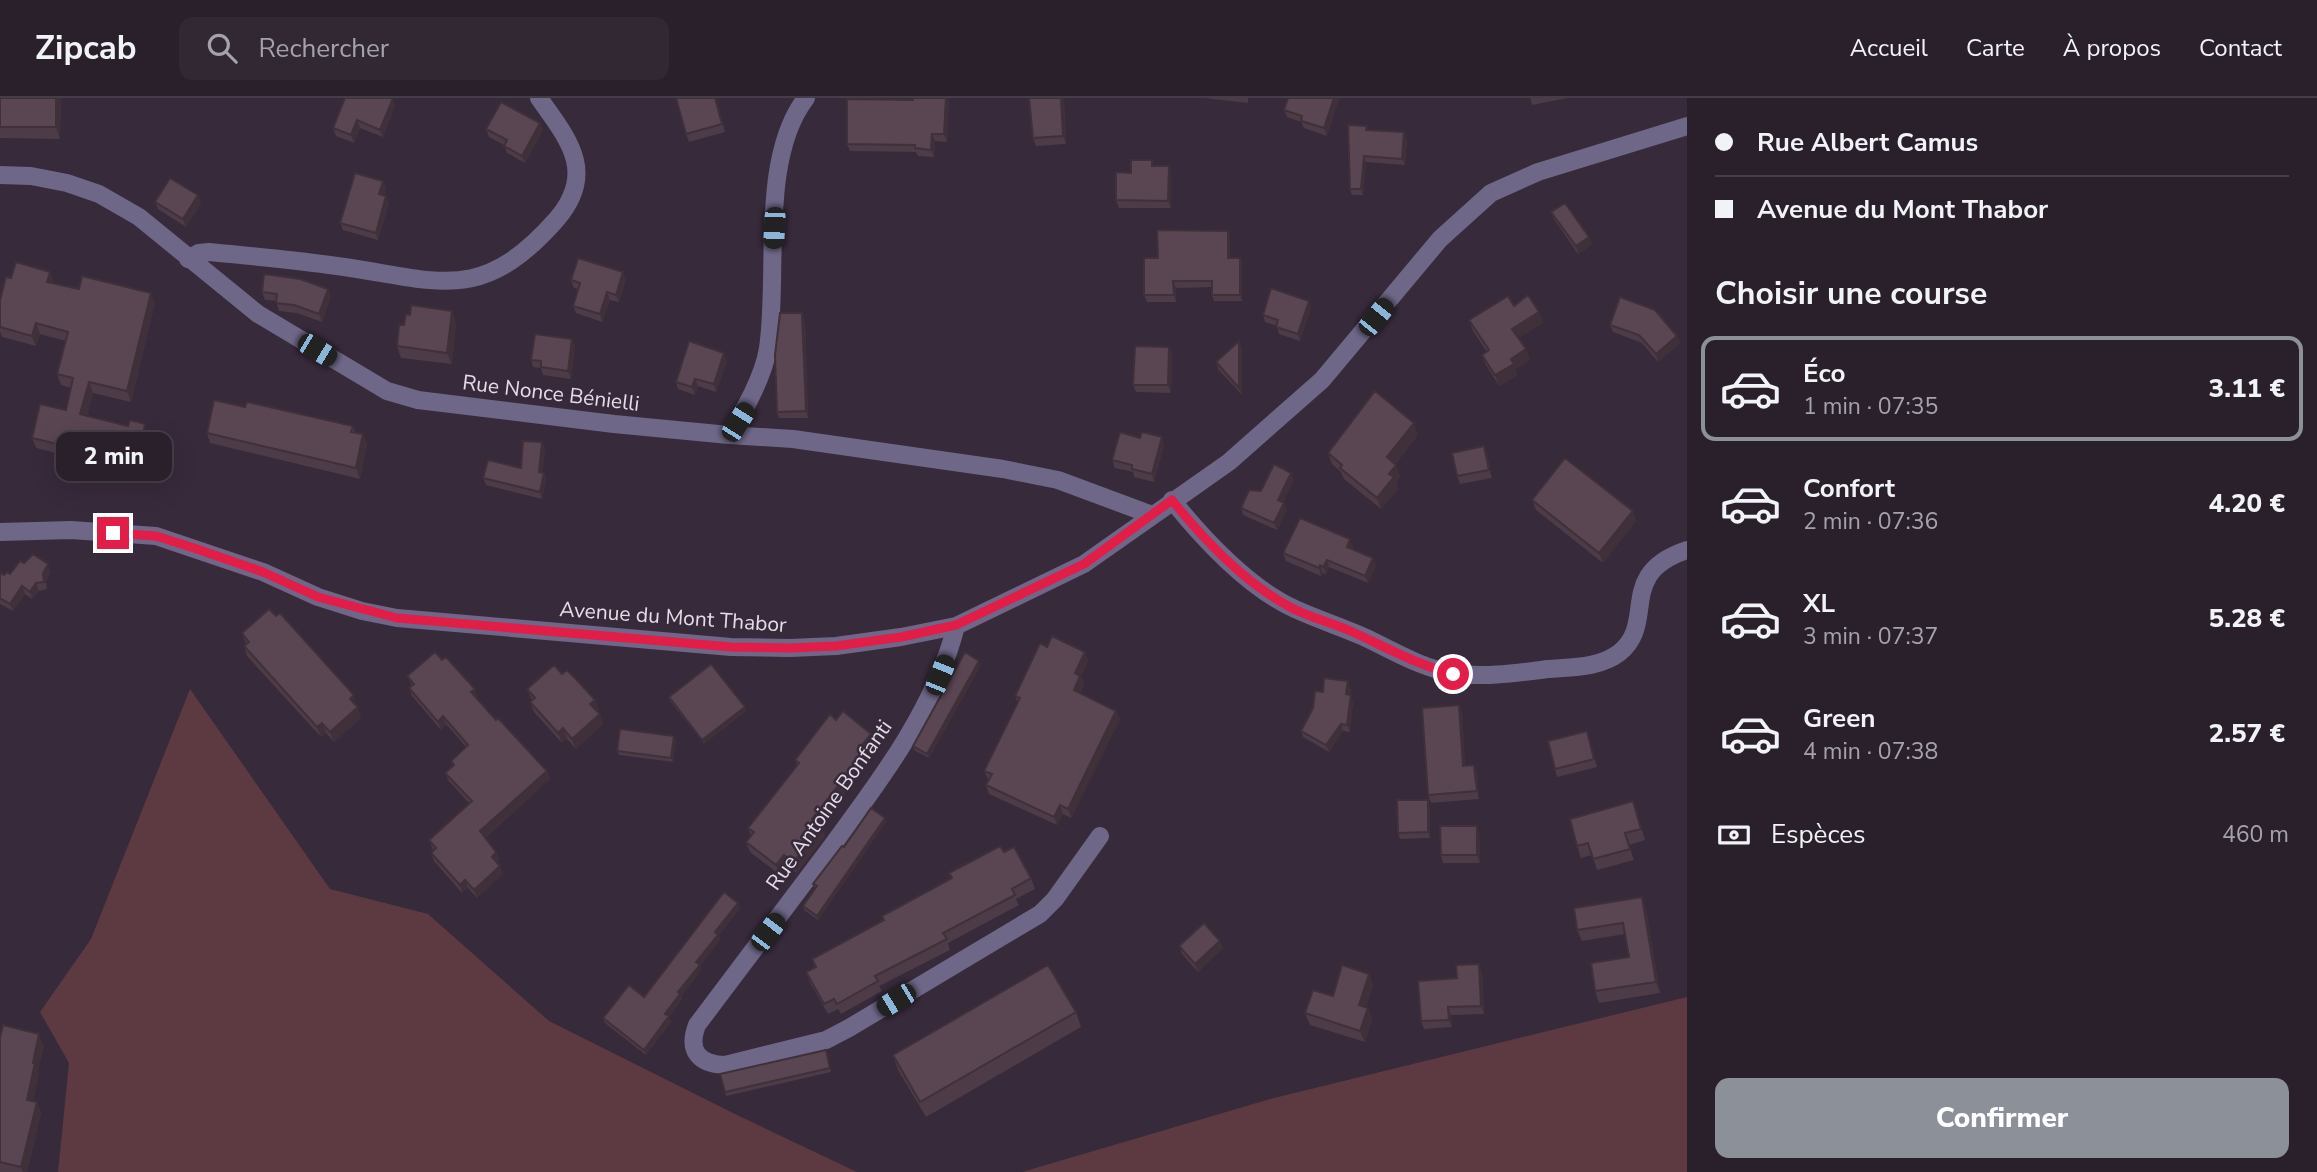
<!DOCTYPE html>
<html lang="fr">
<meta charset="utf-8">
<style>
:root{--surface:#29202c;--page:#312834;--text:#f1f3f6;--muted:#a5a3a9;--line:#453e48;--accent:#8c9099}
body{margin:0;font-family:"Nunito Sans",sans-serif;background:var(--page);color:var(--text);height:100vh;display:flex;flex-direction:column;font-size:26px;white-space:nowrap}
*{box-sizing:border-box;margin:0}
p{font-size:23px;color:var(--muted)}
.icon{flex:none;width:38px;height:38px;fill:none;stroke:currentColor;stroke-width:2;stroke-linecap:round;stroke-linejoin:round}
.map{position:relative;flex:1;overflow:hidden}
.sheet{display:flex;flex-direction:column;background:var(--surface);width:630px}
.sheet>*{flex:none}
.guide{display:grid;align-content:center;height:154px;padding:0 28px;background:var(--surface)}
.end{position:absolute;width:32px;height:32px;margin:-16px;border:9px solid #e11d48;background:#fff;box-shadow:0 0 0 4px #fff}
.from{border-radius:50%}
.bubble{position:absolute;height:49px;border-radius:14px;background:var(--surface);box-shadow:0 7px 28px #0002,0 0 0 2px var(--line);font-size:23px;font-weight:800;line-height:49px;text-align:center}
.car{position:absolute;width:21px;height:42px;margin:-21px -10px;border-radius:9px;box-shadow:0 0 5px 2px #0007;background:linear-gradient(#222 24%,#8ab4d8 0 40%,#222 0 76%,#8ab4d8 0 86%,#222 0)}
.guide b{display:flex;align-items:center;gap:24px;height:66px;font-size:26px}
.guide b+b{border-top:2px solid var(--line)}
.guide i{width:18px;height:18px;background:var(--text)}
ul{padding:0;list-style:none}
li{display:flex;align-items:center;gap:21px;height:105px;margin:0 14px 10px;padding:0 14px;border:4px solid transparent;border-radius:14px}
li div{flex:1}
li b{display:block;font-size:26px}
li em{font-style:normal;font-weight:800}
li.selected{border-color:var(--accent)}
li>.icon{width:63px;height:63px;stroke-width:1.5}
h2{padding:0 28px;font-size:32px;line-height:84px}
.pay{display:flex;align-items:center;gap:18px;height:77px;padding:0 28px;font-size:26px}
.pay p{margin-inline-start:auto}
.button{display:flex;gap:14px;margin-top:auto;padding:14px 28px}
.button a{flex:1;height:80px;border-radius:14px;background:var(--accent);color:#fff;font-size:28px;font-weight:800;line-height:80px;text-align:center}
header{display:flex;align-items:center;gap:42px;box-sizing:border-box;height:98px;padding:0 35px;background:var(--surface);border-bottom:2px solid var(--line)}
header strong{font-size:33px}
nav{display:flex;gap:38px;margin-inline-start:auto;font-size:24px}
.search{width:490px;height:63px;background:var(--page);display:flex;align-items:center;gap:18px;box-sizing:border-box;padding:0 24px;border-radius:14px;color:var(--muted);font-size:26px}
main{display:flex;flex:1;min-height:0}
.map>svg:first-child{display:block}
.green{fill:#5d3941}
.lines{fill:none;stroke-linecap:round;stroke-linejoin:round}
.minor{stroke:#6e6788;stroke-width:18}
.wall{fill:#4d3b47}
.shaded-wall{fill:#3f3039}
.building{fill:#5a4552;stroke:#3f3039;stroke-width:2}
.route{stroke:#e11d48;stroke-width:9}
.labels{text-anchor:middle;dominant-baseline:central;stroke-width:5;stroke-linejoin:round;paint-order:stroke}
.street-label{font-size:21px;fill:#e5dce7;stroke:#372a3b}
</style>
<header>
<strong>Zipcab</strong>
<div class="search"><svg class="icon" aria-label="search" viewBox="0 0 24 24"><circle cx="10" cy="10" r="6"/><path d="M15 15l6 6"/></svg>Rechercher</div>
<nav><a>Accueil</a><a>Carte</a><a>À propos</a><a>Contact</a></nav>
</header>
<main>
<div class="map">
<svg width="1687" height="1074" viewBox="0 0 1687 1074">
<rect width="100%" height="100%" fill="#372a3b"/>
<path class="green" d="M190,591L330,791L428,816L549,923L737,1017L857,1074H58L69,965L40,914L91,841Z
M1687,899V1074H1022L1274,1000Z"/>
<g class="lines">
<path class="minor" d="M0,77L31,78L67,85L99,96L139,119L258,216L387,293L418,302L614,326L729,337L793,341L1003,371L1058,382L1152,417
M188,161L199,155L209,154C252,158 295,162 337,168C436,181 479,209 556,122C597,75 569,42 539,0
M729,337C744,314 764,277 768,250C779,176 759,61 806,0
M1172,402C1203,441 1250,491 1295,511C1317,521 1341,529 1364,539C1392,552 1421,570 1452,575C1483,580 1517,575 1548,571C1572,569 1599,570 1619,555C1658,524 1615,476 1687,452
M0,434L71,432L156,438L263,474L318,499L362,513L397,520L731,549L790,550L836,548L901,539L956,528L1084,466L1229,364L1322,282L1440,141L1491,95L1538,74L1687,28
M956,528C935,611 879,684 828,753C785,811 741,869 697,927C687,953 699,966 725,967L826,942L849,930L1040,816L1055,801L1100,738"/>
</g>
<path class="wall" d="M0,0H66H61L60,41L0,40Z
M716,0L725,34L689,44L686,36Z
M913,0H949L947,44L935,43L934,59L918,58L916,54L850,53L847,46L913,2Z
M1029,0H1064L1066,46L1036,48L1033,40Z
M1204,0H1248V5Z
M1288,0H1339L1327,38L1304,30L1301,24L1287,19L1284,12Z
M1530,0H1568L1532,7Z
M395,8L383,39L360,30L354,45L336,38L333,30Z
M486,31L543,32L525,65L507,55L504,47L489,39Z
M1368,32L1407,40L1405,67L1366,64L1363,97H1352L1350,91Z
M1154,68L1171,76V110H1119L1116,102L1131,75Z
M383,83L386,90L384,97L386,98L389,105L378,142L343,132L340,125Z
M198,97L201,105L186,129L158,111L155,104Z
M1551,114L1592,146L1578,156L1554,121Z
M1228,133L1230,139V160H1240L1242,166V203H1214L1212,197V189L1176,190V204H1147L1144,197L1158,160Z
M11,180L53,185L155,205L131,304L93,295L87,318L148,333L173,349L165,382L36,350L32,340L66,312L71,290L61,287L57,276L66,243L40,236L36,248L2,239L0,233V202Z
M626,181L619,204L610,202L602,224L576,215L573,208L578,191L574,190L571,182Z
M328,191L331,198L322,224L297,215L279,213L276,203L265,202L262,194Z
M1514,208L1539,214L1543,225L1518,240L1526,251L1530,262L1515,271L1517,277L1499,288L1486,267L1482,257L1487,254L1473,233L1469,222Z
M1311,210L1300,243L1279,236L1277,228L1265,224L1263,217Z
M805,222L808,320H779L777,314Z
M456,224L452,266L401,260L397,248L404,227Z
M1610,227L1677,238L1680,245L1658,264L1642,245L1613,234Z
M572,241L575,248L571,281L543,277L541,270L533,269L531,262Z
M1169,249L1172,256L1171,295L1136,294L1133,287Z
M1242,250V297L1218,271L1216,264Z
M727,263L716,294L698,288L695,297L678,291L676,284Z
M245,309L353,328L355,334L363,336L367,347L360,381L210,345L207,335Z
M1418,337L1395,366L1400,378L1396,384L1398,391L1381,411L1344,381L1341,374L1332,366L1328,355Z
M542,344L545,351L542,375H544L546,382L542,401L486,387L483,380L521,370Z
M1164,347L1154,384L1134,379L1133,374L1115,370L1112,362Z
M1487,356L1492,380L1460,386L1457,378Z
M1294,382L1283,404L1287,412L1277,432L1243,417L1241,410L1261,393Z
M1532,402L1633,413L1636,423L1603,465L1536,412Z
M1353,449L1352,451L1376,468L1368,485L1329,469L1326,476L1323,475L1321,478L1286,463L1283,455Z
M24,465L51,474L46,483L47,491L39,493L32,501L25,496L13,513L0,506V475L4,477L10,476Z
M242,535L357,608L361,620L334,644L326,635L321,639L247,558L244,548L246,546Z
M1047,549L1085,554L1088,563L1081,578L1084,587L1080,595L1120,621L1071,720L1063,716L1057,727L989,696L986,687L989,682L988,681L984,673L1018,605L1015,598Z
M442,562L477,599L476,600L496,622L547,673L550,681L485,740L496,754L499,762L497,764L503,776L477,800L468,790L462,795L434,763L431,755L434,752L432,750L429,742L470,706L448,682L445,675L452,668L451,663L466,649L446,626L441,632L412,598L409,590L412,588L407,578Z
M981,567L929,660L914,652L913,648Z
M562,576L599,612L597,613L600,616L603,626L576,651L567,641L562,645L534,614L530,604L532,602L527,591Z
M1351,590L1350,597L1353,604L1350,634L1343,633L1329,654L1303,639L1301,633L1323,594Z
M669,599L746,613L704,646L670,603Z
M1462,614L1465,668L1477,674L1479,701L1431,705L1428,697Z
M836,622L871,636L875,646L864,660L867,666L820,727L825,738L797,775L787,768L780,777L750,754L746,744L751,738L748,730L797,668L795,662Z
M1587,633L1597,669L1557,679L1555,671Z
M676,642L673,664L619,657L617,653Z
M1633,703L1645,742L1629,747L1634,762L1597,772L1592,757L1581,760L1577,748Z
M1430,708V740L1400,741L1398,735Z
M886,724L818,822L804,812L803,808L815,790L813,786L844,749Z
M1479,736L1480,765H1443L1441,757Z
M1004,754L1031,780L1035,791L1016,801L1019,807L948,845L950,852L879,888L882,893L841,916L838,911L828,916L810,885L806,874L815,870L812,861L883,822L882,818L951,781L949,775Z
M740,810L719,837L720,842L700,868L701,872L681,898L682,901L669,919L671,924L646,957L605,925L603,920L644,899Z
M1646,811L1660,895L1599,905L1595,893L1629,859L1625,836L1582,843L1577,832Z
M1220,843L1223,850L1198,874L1182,856L1179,848Z
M1482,874L1484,916L1451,917L1452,929L1424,931L1421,923L1457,880Z
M1369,876L1373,888L1366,909L1368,910L1372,921L1365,944L1310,927L1305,915L1333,898Z
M1076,914L1081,929L926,1019L898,972L893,957Z
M0,940L44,948L38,973L39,976L33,1003L37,1004L41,1016L27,1074H0Z
M827,956L831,974L726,998L725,994Z"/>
<path class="shaded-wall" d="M56,0H61L60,41L56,29Z
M393,0L395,8L383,39L380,32Z
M946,0H949L947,44L944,36Z
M1061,0H1064L1066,46L1063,38Z
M1334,0H1339L1327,38L1324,30Z
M357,22L360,30L354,45L351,37Z
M540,25L543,32L525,65L522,58Z
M1404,34L1407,40L1405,67L1402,61Z
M932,36L935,43L934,59L931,52Z
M1364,58L1366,64L1363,97L1361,91Z
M1169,68L1171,76V110L1168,103Z
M383,83L386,90L382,103L379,96Z
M198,97L201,105L186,129L183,121Z
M386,98L389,105L378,142L376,135Z
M1228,133L1230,139V166L1228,160Z
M1589,139L1592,146L1578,156L1576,148Z
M1240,160L1242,166V203L1240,197Z
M50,174L54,184L51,194L47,184Z
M623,174L626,181L619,204L616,197Z
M1173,183L1176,190V204L1174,197Z
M328,191L331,198L322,224L319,216Z
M607,194L610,202L602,224L600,216Z
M151,195L155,205L131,304L127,293Z
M1309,203L1311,210L1300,243L1298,236Z
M452,213L456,224L452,266L447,255Z
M1539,214L1543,225L1516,241L1512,231Z
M802,215L805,222L808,320L806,313Z
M36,225L40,236L36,248L32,238Z
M1677,238L1680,245L1658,264L1656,256Z
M572,241L575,248L571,281L568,273Z
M1239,243L1242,250V297L1239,290Z
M1169,249L1172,256L1171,295L1168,287Z
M1526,251L1530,262L1515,271L1517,277L1499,288L1495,277L1511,261Z
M724,255L727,263L716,294L714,286Z
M695,281L698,288L695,297L692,289Z
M89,284L93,295L84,327L80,316Z
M1414,325L1418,337L1391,370L1387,359Z
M363,336L367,347L360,381L356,370Z
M169,338L173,349L165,382L161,371Z
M1162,339L1164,347L1154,384L1152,376Z
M542,344L545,351L542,381L539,374Z
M1484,348L1487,356L1492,380L1489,372Z
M1396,367L1400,378L1396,384L1398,391L1381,411L1377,400L1389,376Z
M544,375L546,382L542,401L540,394Z
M1291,375L1294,382L1281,409L1278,402Z
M1284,405L1287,412L1277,432L1274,425Z
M1633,413L1636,423L1603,465L1599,455Z
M1350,441L1353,449L1350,457L1347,449Z
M1373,460L1376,468L1368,485L1365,478Z
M1327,462L1329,469L1326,476L1323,469Z
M48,466L51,474L46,483L47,491L43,476Z
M1320,467L1323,475L1321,478L1319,470Z
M36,485L39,493L32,501L30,494Z
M22,488L25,496L13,513L10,506Z
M1085,554L1088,563L1081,578L1084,587L1077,601L1074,592L1075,575Z
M979,563L981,567L929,660L927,656Z
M1348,583L1351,590L1349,603L1346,596Z
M475,591L477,599L473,602L471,594Z
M354,597L357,608L354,611L350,601Z
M1351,597L1353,604L1350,634L1347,627Z
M595,602L599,612L594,616L590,606Z
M1459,607L1462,614L1466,675L1463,668Z
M358,609L361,620L334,644L330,634Z
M745,609L746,613L704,646L702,642Z
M1116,613L1120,621L1071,720L1068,711Z
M600,616L603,626L576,651L572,641Z
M443,618L446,626L441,632L438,624Z
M322,625L326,635L321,639L317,629Z
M1341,626L1343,633L1329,654L1326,647Z
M563,630L567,641L562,645L558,635Z
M871,636L875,646L864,660L867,666L816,731L812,721L858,652Z
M674,638L676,642L673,664L671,660Z
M1474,667L1477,674L1479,701L1477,693Z
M547,673L550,681L483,741L480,733Z
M1428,702L1430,708V740L1428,734Z
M1060,707L1063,716L1057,727L1054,719Z
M885,720L886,724L818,822L817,818Z
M821,728L825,738L797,775L793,765Z
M1477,728L1479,736L1480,765L1477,757Z
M496,754L499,762L495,766L492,759Z
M784,757L787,768L780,777L776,767Z
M500,768L503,776L477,800L474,792Z
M465,782L468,790L462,795L460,787Z
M1642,799L1646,811L1660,895L1656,884Z
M738,805L740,810L719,837L720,842L700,868L701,872L681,898L682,901L669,919L671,924L646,957L644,952L696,864L715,834Z
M1220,843L1223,850L1198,874L1195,866Z
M1479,866L1482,874L1484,916L1481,908Z
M1369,876L1373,888L1363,918L1359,907Z
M1448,909L1451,917L1452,929L1449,922Z
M1368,910L1372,921L1365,944L1360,933Z
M39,936L44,948L38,973L39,976L31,1013L27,1002L33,965Z
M37,1004L41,1016L27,1074H23L21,1069Z"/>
<path class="building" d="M0,0H56V29H0Z
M345,0H393L380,32L357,22L351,37L333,30Z
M676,0H715L722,26L686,36Z
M913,0H946L944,36H932L931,52L915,50V47L847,46V1L913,2Z
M1029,0H1061L1063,38L1033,40Z
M1288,0H1334L1324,30L1301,23L1302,18L1284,12Z
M501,4L540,25L522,58L504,48L507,42L486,31Z
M1348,27L1367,28L1366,32L1404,34L1402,61L1364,58L1361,91H1350Z
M1131,62H1152V68H1169L1168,103L1116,102V74L1131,75Z
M355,75L383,83L379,96L386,98L376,135L340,125Z
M170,80L198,97L183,121L155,104Z
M1565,105L1589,139L1576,148L1551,114Z
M1157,132L1228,133V160H1240V197H1212V183H1173L1174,197H1144V160H1158Z
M578,160L623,174L616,197L607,194L600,216L573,208L580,185L571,182Z
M16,164L50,174L47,184L79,191L82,178L151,195L127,293L89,284L80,316L128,328L130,322L145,326L144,332L169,338L161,371L32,340L40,306L66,312L73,280L57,276L68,234L36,225L32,238L0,229V202L6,179L11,180Z
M264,176L300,181L328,191L319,216L294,207L276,205L277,196L262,194Z
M1271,190L1309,203L1298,236L1276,229L1278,222L1263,217Z
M1528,197L1539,214L1512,231L1526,251L1511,261L1514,266L1495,277L1482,257L1489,252L1469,222L1508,198L1514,208Z
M1620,199L1655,212L1677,238L1656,256L1639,237L1610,227Z
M411,207L452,213L447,255L397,248L399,227H404L406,216L410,217Z
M780,215H802L806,313L777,314L775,257Z
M535,236L572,241L568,273L541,269V263L531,262Z
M689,243L724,255L714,286L695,281L692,289L676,284Z
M1239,243V290L1216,264Z
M1135,248L1169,249L1168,287H1133Z
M1375,293L1414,325L1387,359L1396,367L1389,376L1394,379L1377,400L1340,370L1342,367L1328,355Z
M214,302L245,309L247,304L353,328L351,334L363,336L356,370L207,335Z
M1120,334L1140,340L1142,334L1162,339L1152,376L1132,371V367L1112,362Z
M523,343L542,344L539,374L544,375L540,394L483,380L488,362L521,370Z
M1484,348L1489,372L1457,378L1452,355Z
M1565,360L1633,413L1599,455L1532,402Z
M1274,366L1291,375L1278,402L1284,405L1274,425L1241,410L1249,392L1261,393Z
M1300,420L1350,441L1347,449L1373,460L1365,478L1327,462L1323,469L1320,467L1319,470L1283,455Z
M33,456L48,466L43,476L44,484L36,485L30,494L22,488L10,506L0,500V475L4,477L7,474L10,476L20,463L24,465Z
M269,511L276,518L280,515L354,597L350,601L358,609L330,634L322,625L317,629L244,548L249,544L242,535Z
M1052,538L1085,554L1075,575L1080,578L1074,592L1116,613L1068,711L1060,707L1054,719L986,687L992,676L984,673L1020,600L1015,598L1040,545L1047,549Z
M435,554L442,562L446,559L455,569L475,591L471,594L496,622L498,620L547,673L480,733L496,754L492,759L500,768L474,792L465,782L460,787L431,755L436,750L429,742L472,703L445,675L454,667L451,663L468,647L443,618L438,624L409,590L414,586L407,578Z
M965,554L979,563L927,656L913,648Z
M711,566L745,609L702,642L669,599Z
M554,567L562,576L567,572L576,581L595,602L590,606L600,616L572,641L563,630L558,635L530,604L535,600L527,591Z
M1324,580L1348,583L1346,596L1351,597L1347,627L1341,626L1326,647L1301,633L1313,610L1315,593L1323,594Z
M1459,607L1463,668L1474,667L1477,693L1428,697L1422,610Z
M843,613L871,636L858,652L863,656L812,721L821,728L793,765L784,757L776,767L746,744L754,734L748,730L799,665L795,662L830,616L836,622Z
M620,631L674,638L671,660L617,653Z
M1587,633L1594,661L1555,671L1548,643Z
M1397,702H1428V734L1398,735Z
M1633,703L1641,731L1625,735L1630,751L1593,761L1588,745L1577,748L1570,721Z
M871,710L885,720L817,818L803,808L817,788L813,786L842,748L844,749Z
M1440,728H1477V757H1441Z
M1000,748L1004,754L1014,749L1031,780L1012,791L1015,797L943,835L947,841L875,878L878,883L837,906L834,901L824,906L806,874L816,869L812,861L884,822L882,818L952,780L949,775Z
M724,794L738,805L715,834L718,837L696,864L700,867L678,894L680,896L665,916L669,918L644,952L603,920L629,887L644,899Z
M1642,799L1656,884L1595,893L1591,865L1629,859L1623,825L1577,832L1574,810Z
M1204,825L1220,843L1195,866L1179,848Z
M1479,866L1481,908L1448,909L1449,922L1421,923L1418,883L1457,880L1456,867Z
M1048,867L1076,914L920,1004L893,957Z
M1342,867L1369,876L1359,907L1368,910L1360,933L1305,915L1313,892L1333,898Z
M3,927L39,936L33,965H35L27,1002L37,1004L21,1069L0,1064V940Z
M826,952L830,970L725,994L720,976Z"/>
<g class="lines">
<path class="route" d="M113,435L156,438L191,449L263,474L318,499L397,520L731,549L790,550L836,548L901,539L956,527L1084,466L1172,402C1204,442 1245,485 1290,509C1310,520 1334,525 1355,535C1387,550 1418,567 1453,576"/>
</g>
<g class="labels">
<g class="street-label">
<text transform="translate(551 295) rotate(7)">Rue Nonce Bénielli</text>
<text transform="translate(673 519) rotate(4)">Avenue du Mont Thabor</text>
<text transform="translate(829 707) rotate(-55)">Rue Antoine Bonfanti</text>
</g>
</g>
</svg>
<i class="end from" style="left:1453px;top:576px"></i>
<i class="end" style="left:113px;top:435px"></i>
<div class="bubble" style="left:56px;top:334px;width:116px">2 min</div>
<i class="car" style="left:774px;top:130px;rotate:183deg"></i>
<i class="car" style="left:1376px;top:219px;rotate:39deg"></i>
<i class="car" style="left:317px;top:252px;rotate:121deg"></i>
<i class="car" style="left:738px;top:324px;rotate:32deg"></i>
<i class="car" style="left:940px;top:577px;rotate:22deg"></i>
<i class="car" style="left:768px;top:834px;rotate:37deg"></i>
<i class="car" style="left:896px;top:902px;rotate:239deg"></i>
</div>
<section class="sheet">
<div class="guide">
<b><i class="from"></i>Rue Albert Camus</b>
<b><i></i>Avenue du Mont Thabor</b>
</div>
<h2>Choisir une course</h2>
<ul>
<li class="selected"><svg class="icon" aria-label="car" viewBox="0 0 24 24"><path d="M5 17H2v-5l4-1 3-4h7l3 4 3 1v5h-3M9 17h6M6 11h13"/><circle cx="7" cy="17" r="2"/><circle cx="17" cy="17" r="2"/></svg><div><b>Éco</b><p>1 min · 07:35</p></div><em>3.11 €</em></li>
<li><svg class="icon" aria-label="car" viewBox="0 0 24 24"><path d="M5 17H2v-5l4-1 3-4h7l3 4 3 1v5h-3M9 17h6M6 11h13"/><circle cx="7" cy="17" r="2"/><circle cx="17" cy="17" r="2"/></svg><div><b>Confort</b><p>2 min · 07:36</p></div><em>4.20 €</em></li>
<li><svg class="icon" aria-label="car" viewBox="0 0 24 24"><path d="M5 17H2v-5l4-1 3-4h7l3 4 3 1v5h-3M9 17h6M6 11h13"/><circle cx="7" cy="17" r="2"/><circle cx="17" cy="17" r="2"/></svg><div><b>XL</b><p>3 min · 07:37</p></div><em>5.28 €</em></li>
<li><svg class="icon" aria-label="car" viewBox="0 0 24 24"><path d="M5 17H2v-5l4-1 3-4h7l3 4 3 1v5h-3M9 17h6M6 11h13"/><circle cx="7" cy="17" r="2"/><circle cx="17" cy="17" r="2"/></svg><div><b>Green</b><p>4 min · 07:38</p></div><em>2.57 €</em></li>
</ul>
<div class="pay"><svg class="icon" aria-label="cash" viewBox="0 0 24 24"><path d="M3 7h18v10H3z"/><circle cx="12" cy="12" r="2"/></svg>Espèces<p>460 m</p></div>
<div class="button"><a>Confirmer</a></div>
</section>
</main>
